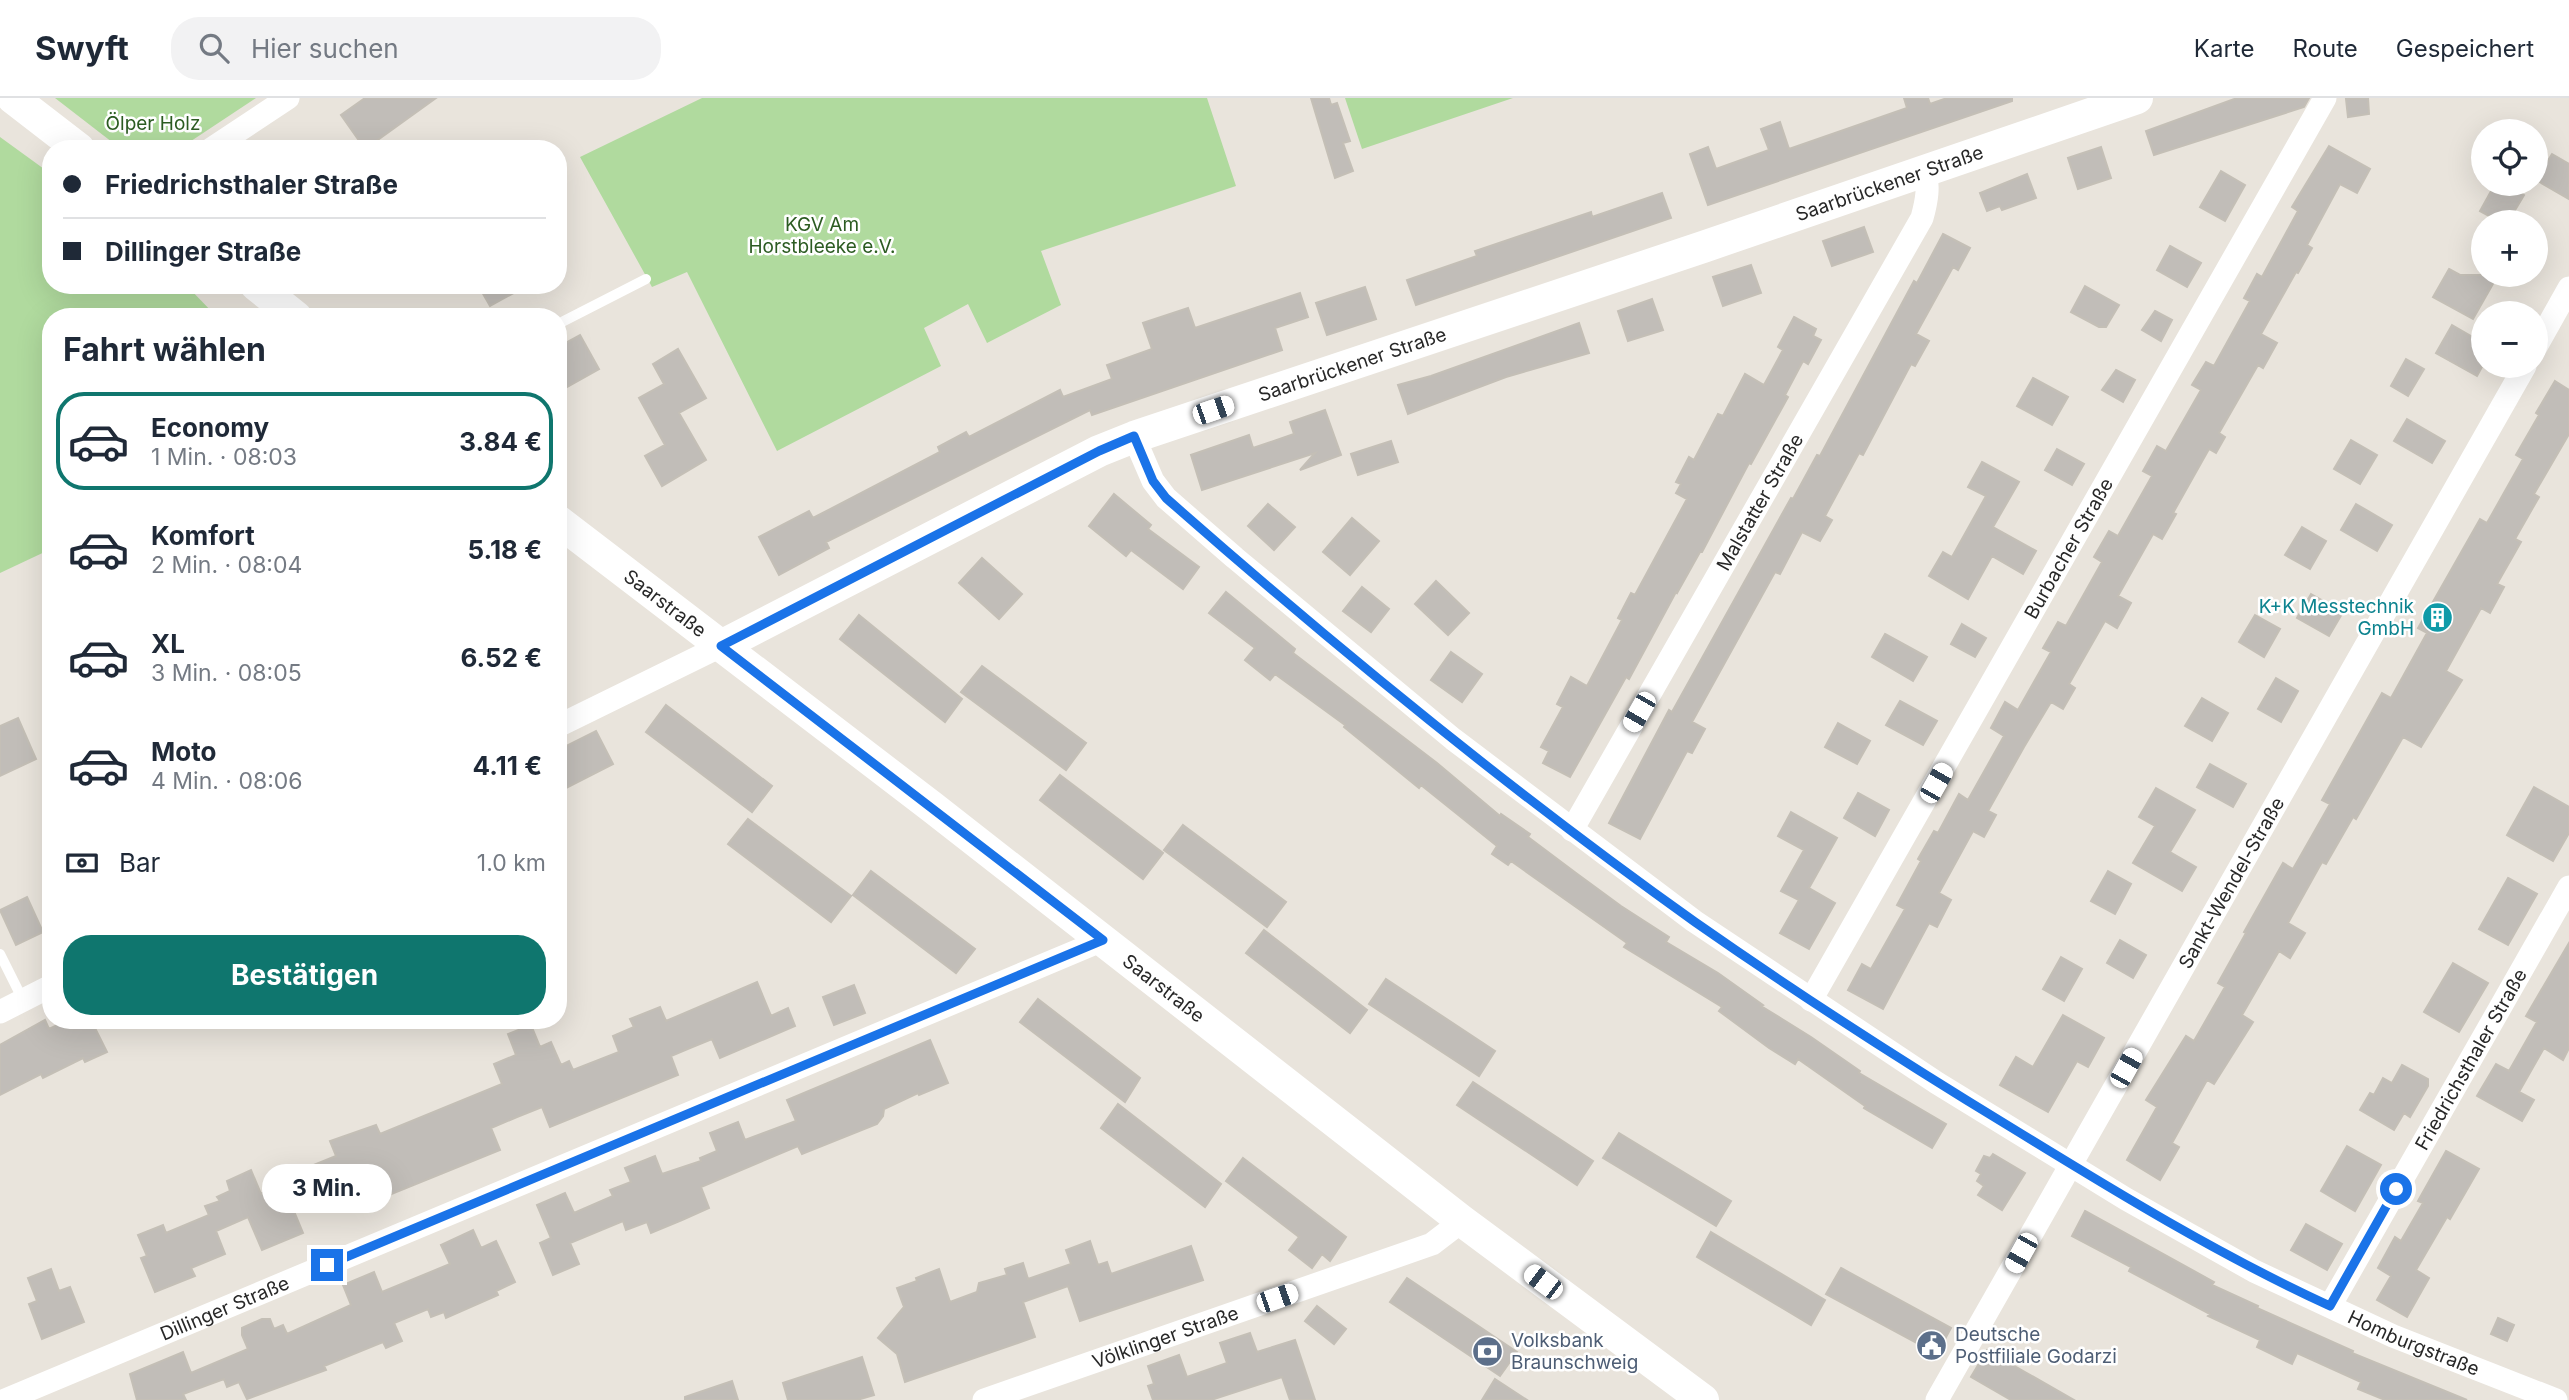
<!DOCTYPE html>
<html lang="de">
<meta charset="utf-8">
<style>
:root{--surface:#fff;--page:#f2f2f3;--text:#1f2937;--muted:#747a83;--line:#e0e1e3;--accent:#0f766e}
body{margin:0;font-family:Inter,sans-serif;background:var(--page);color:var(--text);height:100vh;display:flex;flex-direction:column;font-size:26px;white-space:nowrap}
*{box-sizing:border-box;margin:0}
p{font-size:23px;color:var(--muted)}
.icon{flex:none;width:38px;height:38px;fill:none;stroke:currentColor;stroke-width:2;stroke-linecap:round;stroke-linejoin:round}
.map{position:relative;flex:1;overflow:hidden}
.sheet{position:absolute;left:42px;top:210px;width:525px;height:721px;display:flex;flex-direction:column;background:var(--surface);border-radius:28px;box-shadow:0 7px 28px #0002}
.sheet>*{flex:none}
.hud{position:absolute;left:42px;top:42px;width:525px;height:154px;border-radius:28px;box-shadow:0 7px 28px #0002;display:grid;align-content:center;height:154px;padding:0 21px;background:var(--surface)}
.fabs{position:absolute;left:2471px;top:21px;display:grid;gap:14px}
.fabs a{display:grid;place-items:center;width:77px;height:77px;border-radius:50%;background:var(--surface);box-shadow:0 7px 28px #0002;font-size:35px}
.end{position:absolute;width:32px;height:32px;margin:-16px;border:9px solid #1a73e8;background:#fff;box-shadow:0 0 0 4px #fff}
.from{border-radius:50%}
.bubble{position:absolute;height:49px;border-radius:24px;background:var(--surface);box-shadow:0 7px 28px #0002;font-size:23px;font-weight:700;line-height:49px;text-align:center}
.car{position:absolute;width:21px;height:42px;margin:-21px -10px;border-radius:9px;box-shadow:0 0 5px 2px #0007;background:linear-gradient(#fff 24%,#345 0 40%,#fff 0 76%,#345 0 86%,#fff 0)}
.hud b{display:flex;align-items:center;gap:24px;height:66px;font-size:26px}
.hud b+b{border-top:2px solid var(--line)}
.hud i{width:18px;height:18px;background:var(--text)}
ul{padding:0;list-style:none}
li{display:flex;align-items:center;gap:21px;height:98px;margin:0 14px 10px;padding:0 7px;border:4px solid transparent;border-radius:28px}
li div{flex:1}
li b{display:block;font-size:26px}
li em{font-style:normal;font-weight:700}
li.selected{border-color:var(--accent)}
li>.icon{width:63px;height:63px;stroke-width:1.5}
h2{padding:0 21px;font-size:32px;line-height:84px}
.pay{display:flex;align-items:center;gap:18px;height:77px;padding:0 21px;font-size:26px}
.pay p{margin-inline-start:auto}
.action{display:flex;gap:14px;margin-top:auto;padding:14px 21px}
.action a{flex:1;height:80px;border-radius:28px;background:var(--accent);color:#fff;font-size:28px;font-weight:700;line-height:80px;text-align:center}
header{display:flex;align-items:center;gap:42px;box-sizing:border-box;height:98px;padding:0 35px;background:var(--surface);border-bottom:2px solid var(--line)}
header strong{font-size:33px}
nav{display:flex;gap:38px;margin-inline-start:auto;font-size:24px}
.search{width:490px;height:63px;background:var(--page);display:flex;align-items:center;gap:18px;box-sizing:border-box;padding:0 24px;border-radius:28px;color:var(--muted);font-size:26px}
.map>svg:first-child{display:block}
.green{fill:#b0da9e}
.building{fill:#c1bdb8;stroke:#c4bfb6;stroke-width:2}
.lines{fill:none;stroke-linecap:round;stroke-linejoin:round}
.lane{stroke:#fff;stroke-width:10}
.street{stroke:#fff;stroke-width:23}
.secondary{stroke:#fff;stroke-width:32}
.route{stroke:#1a73e8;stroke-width:9}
.labels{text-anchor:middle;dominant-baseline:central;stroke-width:5;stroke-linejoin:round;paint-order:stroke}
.park-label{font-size:19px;fill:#2c5c22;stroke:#fff}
.street-label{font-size:19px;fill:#282828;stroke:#fff}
.culture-label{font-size:19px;fill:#0d838f;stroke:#fff;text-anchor:end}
.service-label{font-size:19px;fill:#4e5e75;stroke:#fff;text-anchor:start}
</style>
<header>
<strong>Swyft</strong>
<div class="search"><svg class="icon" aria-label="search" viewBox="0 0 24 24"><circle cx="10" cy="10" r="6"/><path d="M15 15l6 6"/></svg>Hier suchen</div>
<nav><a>Karte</a><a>Route</a><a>Gespeichert</a></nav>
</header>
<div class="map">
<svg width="2569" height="1302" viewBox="0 0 2569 1302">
<rect width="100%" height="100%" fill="#e9e4dc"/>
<path class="green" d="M55,0H256L179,51H121Z
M702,0H1207L1236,88L1041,153L1061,207L987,245L968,206L924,230L941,268L777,353L687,174L652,189L580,59Z
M1345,0H1513L1362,51Z
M0,39L51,76V187H186L217,219H51V451L0,475Z"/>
<path class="building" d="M365,0H436L365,51L341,17Z
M1311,0H1329L1331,7L1337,5L1350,43L1343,45L1353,73L1335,80Z
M1904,0H1928L1930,6L1947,0H2012V3L1708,107L1690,56L1708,49L1716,71L1769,52L1761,31L1780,24L1789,51L1907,10Z
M2237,0H2309L2304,9L2154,57L2146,33Z
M2368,0L2369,16L2348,19L2346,1Z
M2329,48L2370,71L2357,95L2340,86L2307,147L2312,150L2298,175L2296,174L2261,236L2277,245L2263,270L2258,267L2219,335L2225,339L2216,355L2209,351L2173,415L2176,416L2162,441L2153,436L2118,498L2131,505L2117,530L2105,523L2069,586L2075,590L2063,611L2051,604L2024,649L1988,713L1996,717L1984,739L1973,733L1939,795L1951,802L1937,829L1929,825L1883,911L1848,892L1862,866L1871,871L1905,811L1897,807L1921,763L1918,761L1934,733L1938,735L1959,696L1968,702L2004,638L1991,630L2005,604L2018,612L2051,554L2043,550L2058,524L2066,528L2102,464L2094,459L2109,433L2118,438L2152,378L2143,373L2157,348L2166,353L2201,292L2192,287L2206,264L2214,268L2250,203L2244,200L2257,176L2262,179L2298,113L2292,109Z
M2101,49L2111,80L2078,91L2068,60Z
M2552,56L2569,66V101L2536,82Z
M2221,73L2245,87L2225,123L2200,109Z
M2027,76L2036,100L2002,112L2000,108L1987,113L1980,95Z
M2495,86H2506L2524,97L2508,124H2500L2480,113Z
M1662,95L1671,120L1416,207L1407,182L1477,158L1475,153L1591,114L1592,119Z
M1864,129L1873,154L1832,168L1823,143Z
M1943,136L1970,150L1958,172L1953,169L1916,236L1929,243L1915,268L1911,266L1863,357L1859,355L1825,418L1832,422L1820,443L1802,434L1780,476L1775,474L1692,624L1705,631L1692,655L1687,653L1640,741L1609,725L1669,612L1672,614L1791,400L1793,401L1817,357L1820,358L1914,183L1917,185Z
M2170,148L2201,165L2187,189L2157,172Z
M1751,167L1761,195L1723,208L1713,179Z
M2449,171L2460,177H2498L2473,221L2433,199Z
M478,187H528L490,208Z
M2085,188L2119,207L2106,229H2099L2071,214Z
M1365,189L1376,221L1327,237L1316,205Z
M1300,195L1308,219L1275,230L1282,252L1092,317L1090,312L826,444L829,450L779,477L759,439L809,413L813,420L940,354L938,349L966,334L969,339L1060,292L1063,299L1112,281L1107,267L1152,251L1143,225L1188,210L1195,230Z
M1652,201L1663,232L1628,243L1618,213Z
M2155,213L2172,222L2161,243L2142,232Z
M1794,219L1816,231L1813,238L1821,242L1808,266L1803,263L1785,297L1788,299L1751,366L1749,365L1702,454H1700L1677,495L1676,494L1629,581L1626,579L1570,679L1543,665L1549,653L1541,649L1563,609L1557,606L1571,579L1587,588L1622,522L1618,520L1631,495L1635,497L1687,401L1676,395L1681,386L1676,384L1689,359L1694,362L1718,316L1723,318L1745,276L1764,287L1783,252L1778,249Z
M1579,225L1589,255L1506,279L1408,316L1398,287L1431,278Z
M2452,227L2483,245V267L2477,278L2436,255Z
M580,237L599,271L558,294V249Z
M678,251L706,300L679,315L706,362L662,388L645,358L665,347L639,300L664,286L653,266Z
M2406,261L2424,271L2408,298L2391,288Z
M2116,272L2135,282L2123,304L2102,292Z
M2033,280L2068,299L2052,327L2017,308Z
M2555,283L2569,292V336L2534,396L2539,399L2515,441L2521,444L2497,486L2504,489L2490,515L2481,510L2446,573L2462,582L2421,649L2403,639L2356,721L2353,719L2326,766L2322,764L2288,825L2305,835L2290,860L2279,853L2242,917L2253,924L2214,986L2207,982L2172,1045L2179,1049L2160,1082L2127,1062L2157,1009L2146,1002L2186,938L2194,943L2225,889L2218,885L2246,835L2244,834L2283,765L2293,771L2330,706L2322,702L2382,595L2391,600L2427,535L2418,530L2480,421L2487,425L2523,361L2516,357L2539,317L2536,315Z
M1325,312L1341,357L1300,372L1315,355L1202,392L1191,357L1249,337L1253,350L1294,336L1290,324Z
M2407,321L2445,343L2432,365L2394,343Z
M2351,342L2377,357L2360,386L2334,371Z
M1391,343L1398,364L1358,377L1351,356Z
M2057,351L2084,366L2072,387L2045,372Z
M1982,364L2019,384L1993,429L2036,453L2023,476L1992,458L1968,501L1929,478L1943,454L1952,459L1986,398L1968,389Z
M1114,396L1151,427L1148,431L1199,469L1183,491L1131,452L1126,458L1089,428Z
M1268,406L1295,429L1274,452L1248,428Z
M2356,406L2392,427L2377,453L2341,432Z
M1352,420L1379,443L1350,477L1323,454Z
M2302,429L2326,443L2310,471L2285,457Z
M982,460L1022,496L999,521L959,485Z
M1436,483L1469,515L1448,537L1415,506Z
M1362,489L1389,511L1371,534L1343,513Z
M1226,494L1295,551L1293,555L1437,665L1500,718L1501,716L1530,736L1528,739L1576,775L1621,808L1669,839L1666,844L1718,875L1763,907L1761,908L1811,939L1860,973L1859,975L1946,1026L1932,1050L1864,1010L1865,1008L1798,961L1795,966L1769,950L1719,913L1722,909L1624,849L1627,845L1511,763L1508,767L1492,756L1497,748L1421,687L1419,690L1344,629L1345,627L1275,576L1270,582L1245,562L1255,550L1209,515Z
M2311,496L2343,514L2329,538L2297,520Z
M859,517L962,601L945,624L840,541Z
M2255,517L2280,531L2264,559L2239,544Z
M1962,526L1986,540L1975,559L1951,546Z
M1885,536L1927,559L1913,583L1872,559Z
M1451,554L1482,576L1462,604L1431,582Z
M982,568L1086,645L1066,672L961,594Z
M2276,580L2298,593L2281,624L2258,611Z
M2202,600L2228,615L2212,643L2185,628Z
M1900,603L1937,623L1923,647L1886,627Z
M666,607L772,688L752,714L646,634Z
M18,620L36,661L0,678V628Z
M1838,625L1870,643L1857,666L1825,649Z
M596,633L613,666L558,694V652Z
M2210,666L2246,686L2233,709L2197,689Z
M1060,677L1163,755L1143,781L1040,702Z
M2534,689L2569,709V735L2553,763L2507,737Z
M2156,690L2195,712L2170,754L2196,769L2182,793L2133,765L2155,728L2139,719Z
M1858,695L1889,712L1875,738L1844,720Z
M1791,714L1837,740L1809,790L1835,805L1809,851L1780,835L1799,802L1781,793L1804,752L1778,738Z
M748,721L851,798L831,824L728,746Z
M1183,727L1286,804L1267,829L1164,752Z
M871,773L975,851L956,875L853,797Z
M2108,773L2131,786L2115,816L2091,803Z
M2508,780L2537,796L2508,847L2479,831Z
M27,799L43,834L16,847L0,812Z
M1264,832L1367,912L1350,935L1246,855Z
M2120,842L2146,857L2133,880L2107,865Z
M2569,845V950L2563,962L2544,950L2519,994L2534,1002L2522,1023L2477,998L2496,966L2509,973L2537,924L2526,918Z
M2061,859L2082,871L2064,903L2043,891Z
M2453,865L2488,885L2459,934L2424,914Z
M1386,881L1495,953L1479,978L1369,906Z
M757,884L771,918L788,910L795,928L720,960L712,941L690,950L671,958L678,977L550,1029L542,1009L517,1019L491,1030L500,1052L362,1108L353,1087L293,1111L303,1135L262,1152L248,1119L216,1133L225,1156L191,1170L195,1178L155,1194L141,1160L147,1158L138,1137L163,1127L166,1135L209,1117L205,1108L220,1103L217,1099L230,1093L227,1083L251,1072L261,1096L272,1091L276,1099L317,1082L311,1068L336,1058L330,1043L376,1027L380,1036L502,986L494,966L516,957L508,936L531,927L540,949L551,944L561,967L569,963L573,972L619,954L613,938L634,929L630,921L660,909L666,923Z
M854,887L865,915L834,927L823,899Z
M1038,901L1140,980L1125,1004L1020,924Z
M2063,917L2104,940L2088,969L2077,963L2048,1014L2000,987L2016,959L2033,969Z
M45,922L49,931L68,922H91L107,954L85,964L83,960L43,980L41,976L0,997V947Z
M930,942L948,985L919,997L918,995L884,1011L883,1018L877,1026L802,1056L798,1048L701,1089L709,1110L682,1122L651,1135L647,1124L626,1132L623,1123L570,1145L579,1166L553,1177L540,1145L551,1140L537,1107L565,1095L574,1115L613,1098L610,1092L631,1084L625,1070L655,1058L662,1076L701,1063L700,1060L717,1053L710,1035L738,1024L745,1042L796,1023L787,1002Z
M2402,967L2428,981V988L2410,1019L2404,1015L2394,1032L2360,1012L2370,995L2374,997L2383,980L2392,985Z
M1473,984L1593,1063L1577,1087L1457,1007Z
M1118,1006L1221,1086L1205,1109L1101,1030Z
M1619,1035L1731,1103L1716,1128L1603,1060Z
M2347,1048L2381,1067L2355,1113L2321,1093Z
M2446,1053L2479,1071L2450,1121L2447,1119L2416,1172L2429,1180L2407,1219L2377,1202L2391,1178L2378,1170L2395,1139L2401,1143L2423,1105L2418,1103Z
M1993,1056L2025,1075L2002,1112L1978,1097L1984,1088L1977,1083L1981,1076L1976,1073L1984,1058L1990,1060Z
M1243,1060L1346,1139L1330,1163L1322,1156L1312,1170L1289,1152L1299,1139L1226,1083Z
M2085,1113L2214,1184L2212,1187L2258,1208L2257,1210L2353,1253L2352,1255L2467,1302H2385L2358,1291L2361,1284L2297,1255L2292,1266L2257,1249L2260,1242L2208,1218L2210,1216L2129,1173L2131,1169L2072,1138Z
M2306,1126L2342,1146L2327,1172L2291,1152Z
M473,1132L481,1150L496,1143L515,1184L496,1193L498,1197L446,1220L444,1214L431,1219L428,1211L394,1225L402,1243L386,1250L383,1244L324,1268L326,1272L247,1301L239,1284L227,1289L224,1281L183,1296L186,1302H137L130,1276L183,1254L191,1275L248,1251L242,1237V1230L262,1221H270L274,1231L283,1227L287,1236L351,1207L343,1187L374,1174L382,1194L450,1166L441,1147Z
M1711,1134L1825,1202L1811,1227L1697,1159Z
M1090,1143L1098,1167L1107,1164L1111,1176L1191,1148L1203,1182L1080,1223L1068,1188L1023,1204L1035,1239L905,1284L897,1256L878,1240L904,1209L897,1190L917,1183L916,1180L939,1171L950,1204L977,1194L979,1185L1007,1177L1005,1171L1023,1165L1028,1181L1071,1166L1066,1152Z
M1841,1170L1951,1230L1937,1256L1826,1196Z
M51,1171L59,1193L70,1189L84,1224L42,1241L29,1206L37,1203L28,1180Z
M1407,1180L1517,1254L1500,1278L1390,1204Z
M1317,1208L1346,1231L1334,1246L1305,1223Z
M2498,1220L2514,1227L2507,1243L2491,1236Z
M1250,1235L1257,1254L1295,1242L1315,1302H1290L1282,1279L1211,1302H1153L1148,1288L1154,1286L1148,1268L1179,1257L1187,1279L1227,1265L1220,1245Z
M1987,1252L2025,1274L2074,1302H2011L1971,1279Z
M862,1259L874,1297L857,1302H788L783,1285Z
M1495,1281L1527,1302H1482Z
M732,1283L738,1302H685V1299Z"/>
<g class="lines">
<path class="lane" d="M558,226L646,181
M0,856L23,902"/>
<g class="street">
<path d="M211,51L288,0"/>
<path d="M2536,249L2569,190"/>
<path id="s1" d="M1134,339L1153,383L1166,400L1235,460L1453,641L1694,823L1937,985L2126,1101L2254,1173L2393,1238L2556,1302"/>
<path d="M558,628L721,548"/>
<path id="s2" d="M1572,732L1922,120C1927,102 1929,89 1925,71"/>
<path id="s3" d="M1811,902L2325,0"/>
<path d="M0,914L51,888"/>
<path id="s4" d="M2330,1208L2569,789"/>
<path id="s5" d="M5,1302L1103,842"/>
<path id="s6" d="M984,1302L1432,1146L1462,1123"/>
<path id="s7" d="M1937,1302L2525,268"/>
</g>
<g class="secondary">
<path d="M13,0L79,51"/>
<path d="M256,187L296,219"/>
<path id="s8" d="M558,423L932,709L1462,1123L1703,1302"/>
<path id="s9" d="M721,548L1099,353L1134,339L1703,149L2137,0"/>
</g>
</g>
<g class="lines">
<path class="route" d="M327,1167L1103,842L721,548L1099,353L1134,338L1153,383L1166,400C1335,549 1511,693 1695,824C1798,896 1905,965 2012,1030C2116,1094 2219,1157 2330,1208L2396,1091"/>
</g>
<defs>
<symbol id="building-disc" viewBox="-11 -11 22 22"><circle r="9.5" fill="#0f9aa8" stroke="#fff"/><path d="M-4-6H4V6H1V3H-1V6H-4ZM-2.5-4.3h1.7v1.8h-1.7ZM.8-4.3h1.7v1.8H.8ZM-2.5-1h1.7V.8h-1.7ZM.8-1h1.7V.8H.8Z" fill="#fff"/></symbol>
<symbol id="civic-disc" viewBox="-11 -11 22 22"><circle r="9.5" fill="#5c6f8a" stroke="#fff"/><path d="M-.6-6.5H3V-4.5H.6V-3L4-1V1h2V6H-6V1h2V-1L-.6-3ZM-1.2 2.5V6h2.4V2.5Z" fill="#fff"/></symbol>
<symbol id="bank-disc" viewBox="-11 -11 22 22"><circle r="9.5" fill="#5c6f8a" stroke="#fff"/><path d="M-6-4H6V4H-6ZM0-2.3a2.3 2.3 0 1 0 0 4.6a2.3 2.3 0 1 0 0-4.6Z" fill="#fff"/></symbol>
</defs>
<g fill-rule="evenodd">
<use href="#building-disc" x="2420" y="502" width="35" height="35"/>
<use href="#civic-disc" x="1914" y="1230" width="35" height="35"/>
<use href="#bank-disc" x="1470" y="1236" width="35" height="35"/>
</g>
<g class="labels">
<g class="park-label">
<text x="153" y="25">Ölper Holz</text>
<text x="822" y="126">KGV Am<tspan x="822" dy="22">Horstbleeke e.V.</tspan></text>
</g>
<g class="street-label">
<text stroke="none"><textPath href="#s9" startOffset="1260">Saarbrückener Straße</textPath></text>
<text stroke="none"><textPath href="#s9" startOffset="693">Saarbrückener Straße</textPath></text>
<text stroke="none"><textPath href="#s2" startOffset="378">Malstatter Straße</textPath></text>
<text stroke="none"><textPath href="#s3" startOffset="520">Burbacher Straße</textPath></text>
<text stroke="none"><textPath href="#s8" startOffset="135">Saarstraße</textPath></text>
<text stroke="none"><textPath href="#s7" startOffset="595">Sankt-Wendel-Straße</textPath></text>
<text stroke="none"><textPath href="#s8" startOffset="765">Saarstraße</textPath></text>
<text stroke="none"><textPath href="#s4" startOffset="284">Friedrichsthaler Straße</textPath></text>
<text stroke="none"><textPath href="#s5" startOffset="238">Dillinger Straße</textPath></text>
<text stroke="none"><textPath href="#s6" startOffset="192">Völklinger Straße</textPath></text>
<text stroke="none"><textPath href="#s1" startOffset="1582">Homburgstraße</textPath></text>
</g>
<g class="culture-label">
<text x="2414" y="508">K+K Messtechnik<tspan x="2414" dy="22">GmbH</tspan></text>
</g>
<g class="service-label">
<text x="1955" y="1236">Deutsche<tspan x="1955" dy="22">Postfiliale Godarzi</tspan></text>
<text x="1511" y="1242">Volksbank<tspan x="1511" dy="22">Braunschweig</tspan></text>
</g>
</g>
</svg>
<div class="fabs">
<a><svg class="icon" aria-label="locate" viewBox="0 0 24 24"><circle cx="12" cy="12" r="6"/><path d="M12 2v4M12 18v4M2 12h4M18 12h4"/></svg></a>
<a>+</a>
<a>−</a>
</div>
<i class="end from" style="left:2396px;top:1091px"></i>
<i class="end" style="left:327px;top:1167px"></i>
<div class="bubble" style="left:262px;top:1066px;width:130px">3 Min.</div>
<i class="car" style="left:1213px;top:312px;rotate:71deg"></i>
<i class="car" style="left:1639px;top:614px;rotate:210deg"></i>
<i class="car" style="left:1936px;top:685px;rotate:30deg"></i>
<i class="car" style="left:2126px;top:970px;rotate:29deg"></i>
<i class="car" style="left:2021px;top:1155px;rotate:209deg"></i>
<i class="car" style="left:1543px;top:1184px;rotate:307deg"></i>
<i class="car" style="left:1277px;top:1200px;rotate:71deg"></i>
<div class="hud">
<b><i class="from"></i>Friedrichsthaler Straße</b>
<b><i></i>Dillinger Straße</b>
</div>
<section class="sheet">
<h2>Fahrt wählen</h2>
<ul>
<li class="selected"><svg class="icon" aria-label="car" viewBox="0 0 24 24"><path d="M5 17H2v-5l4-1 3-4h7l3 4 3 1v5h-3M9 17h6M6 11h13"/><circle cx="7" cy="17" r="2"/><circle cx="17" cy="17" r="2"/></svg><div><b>Economy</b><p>1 Min. · 08:03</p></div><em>3.84 €</em></li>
<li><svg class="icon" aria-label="car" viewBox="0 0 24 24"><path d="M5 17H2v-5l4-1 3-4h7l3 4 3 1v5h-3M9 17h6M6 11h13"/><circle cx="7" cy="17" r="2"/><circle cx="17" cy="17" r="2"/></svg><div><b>Komfort</b><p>2 Min. · 08:04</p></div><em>5.18 €</em></li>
<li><svg class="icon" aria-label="car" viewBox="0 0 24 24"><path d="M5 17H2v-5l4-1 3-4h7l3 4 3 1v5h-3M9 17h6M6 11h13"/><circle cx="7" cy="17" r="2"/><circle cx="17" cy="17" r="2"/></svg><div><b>XL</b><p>3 Min. · 08:05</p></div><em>6.52 €</em></li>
<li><svg class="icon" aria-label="car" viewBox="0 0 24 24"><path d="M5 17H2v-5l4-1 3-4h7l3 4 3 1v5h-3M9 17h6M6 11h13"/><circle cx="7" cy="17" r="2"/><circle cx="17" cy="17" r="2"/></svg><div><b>Moto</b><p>4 Min. · 08:06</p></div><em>4.11 €</em></li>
</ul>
<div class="pay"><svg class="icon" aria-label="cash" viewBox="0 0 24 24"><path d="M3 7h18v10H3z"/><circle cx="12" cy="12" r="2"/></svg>Bar<p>1.0 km</p></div>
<div class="action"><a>Bestätigen</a></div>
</section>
</div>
